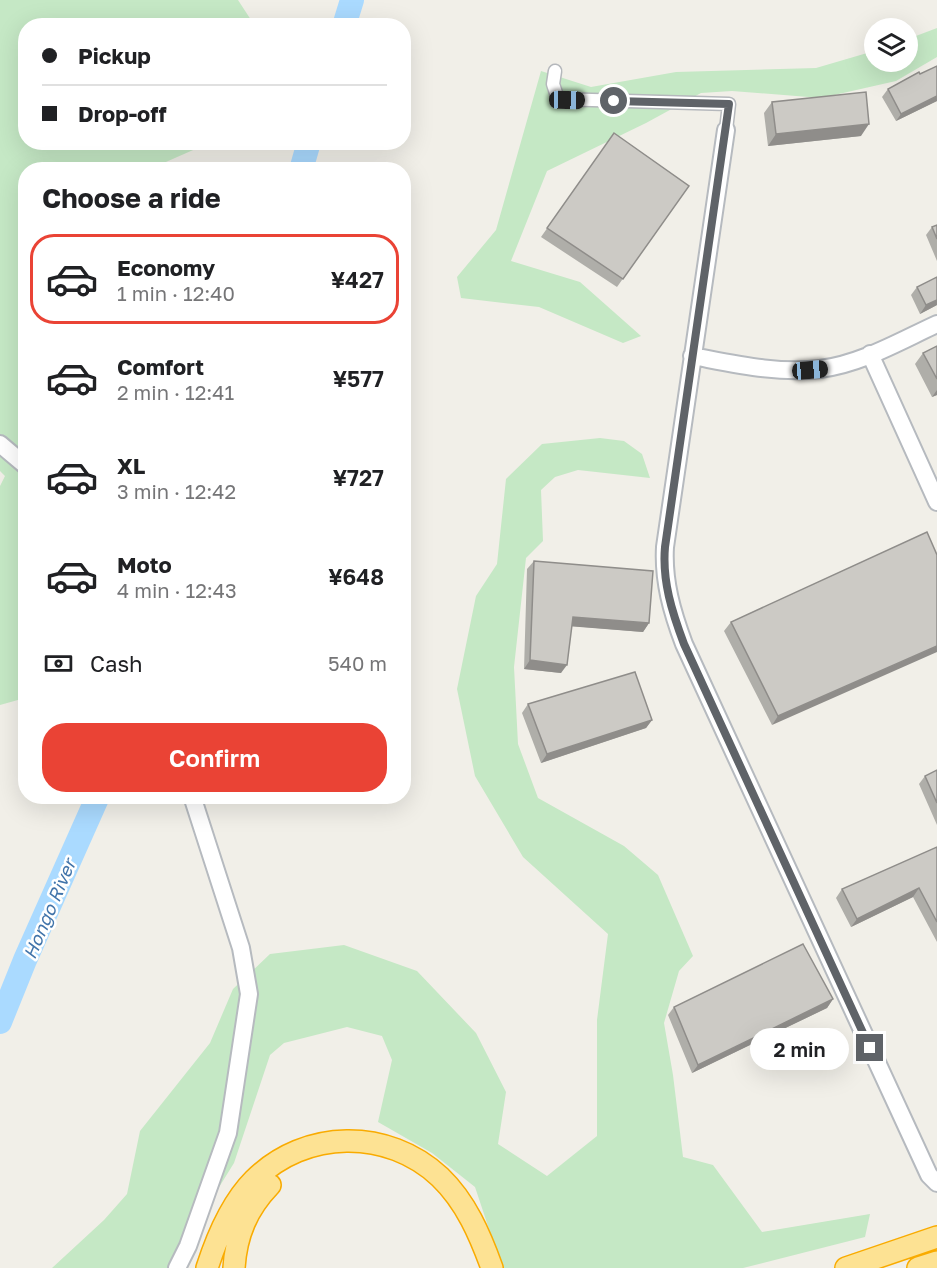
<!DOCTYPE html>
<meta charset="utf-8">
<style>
:root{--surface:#fff;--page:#f2f2f2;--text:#202124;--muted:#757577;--line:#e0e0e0;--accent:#ea4335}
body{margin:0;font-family:"Golos Text",sans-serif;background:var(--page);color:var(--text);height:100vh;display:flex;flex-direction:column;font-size:22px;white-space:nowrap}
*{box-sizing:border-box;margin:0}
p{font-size:20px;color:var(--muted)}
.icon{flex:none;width:33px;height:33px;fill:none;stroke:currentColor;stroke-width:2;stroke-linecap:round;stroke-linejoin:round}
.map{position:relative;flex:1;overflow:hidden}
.side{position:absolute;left:18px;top:162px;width:393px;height:642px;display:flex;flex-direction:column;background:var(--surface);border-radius:24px;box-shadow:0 6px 24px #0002}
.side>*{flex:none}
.top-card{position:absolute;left:18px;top:18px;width:393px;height:132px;border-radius:24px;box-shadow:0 6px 24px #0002;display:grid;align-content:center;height:132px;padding:0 24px;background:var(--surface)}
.controls{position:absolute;left:864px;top:18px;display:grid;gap:12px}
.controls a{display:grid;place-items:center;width:54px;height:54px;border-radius:50%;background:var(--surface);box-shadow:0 6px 24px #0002;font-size:30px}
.end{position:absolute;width:27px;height:27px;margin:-14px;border:8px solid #5f6368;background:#fff;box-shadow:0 0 0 3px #fff}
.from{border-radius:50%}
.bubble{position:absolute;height:42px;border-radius:21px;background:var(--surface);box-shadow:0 6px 24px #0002;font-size:20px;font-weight:600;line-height:42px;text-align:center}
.car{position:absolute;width:18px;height:36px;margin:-18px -9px;border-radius:8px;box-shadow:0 0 4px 2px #0007;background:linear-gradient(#222 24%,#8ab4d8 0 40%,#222 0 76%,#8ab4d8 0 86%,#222 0)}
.top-card b{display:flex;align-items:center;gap:21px;height:57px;font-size:22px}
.top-card b+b{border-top:2px solid var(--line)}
.top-card i{width:15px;height:15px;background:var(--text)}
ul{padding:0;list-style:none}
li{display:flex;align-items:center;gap:18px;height:90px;margin:0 12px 9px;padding:0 12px;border:3px solid transparent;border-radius:24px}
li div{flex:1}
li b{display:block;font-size:22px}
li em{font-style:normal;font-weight:600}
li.on{border-color:var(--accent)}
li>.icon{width:54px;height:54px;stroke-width:1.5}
h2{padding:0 24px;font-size:27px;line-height:72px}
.pay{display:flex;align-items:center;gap:15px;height:66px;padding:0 24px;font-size:22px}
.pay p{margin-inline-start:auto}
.button{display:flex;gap:12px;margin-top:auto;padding:12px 24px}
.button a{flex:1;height:69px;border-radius:24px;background:var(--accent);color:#fff;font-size:24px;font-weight:600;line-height:69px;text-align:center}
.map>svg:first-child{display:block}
.green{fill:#c5e8c5}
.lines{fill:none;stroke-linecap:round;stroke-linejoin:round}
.river{stroke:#aadaff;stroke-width:24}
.street-casing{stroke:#b5b8bc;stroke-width:15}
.secondary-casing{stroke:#b6babf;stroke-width:20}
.highway-casing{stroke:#f9ab00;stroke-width:24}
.street{stroke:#fff;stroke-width:12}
.secondary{stroke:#fff;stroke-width:16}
.highway{stroke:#fde293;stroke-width:21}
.wall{fill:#afaea9}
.shaded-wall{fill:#8f8d8a}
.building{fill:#cccac5;stroke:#8f8d8a;stroke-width:1.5}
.route{stroke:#5f6368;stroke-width:8}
.labels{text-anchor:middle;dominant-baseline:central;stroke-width:5;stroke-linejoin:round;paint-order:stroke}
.water-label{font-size:18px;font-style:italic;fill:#4174aa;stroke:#fff}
</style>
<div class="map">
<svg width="937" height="1268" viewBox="0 0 937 1268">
<rect width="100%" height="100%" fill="#f1efe8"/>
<path class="green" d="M0,0H238L253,23L252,25L26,26V142L209,143L150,169L26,170L25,457L0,435Z
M937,28V57L896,81L821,98L732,91L701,93L646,123L547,171L511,261L580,282L641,336L623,343L539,307L461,298L457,277L496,230L541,71L591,87L676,72L816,68L874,51V62H908V39Z
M600,438L624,441L642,454L650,478L578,470L555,477L541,490L543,541L526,558L514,667L518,744L538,798L624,846L658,875L693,956L679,971L664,1023L673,1075L683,1157L713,1165L762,1232L870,1214L865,1237L743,1268H502L475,1187L432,1153L378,1122L392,1060L382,1036L347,1027L284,1043L270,1055L234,1163L169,1268H52L104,1220L127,1194L140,1131L210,1043L233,989L270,954L344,945L417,971L476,1033L506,1092L498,1144L547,1176L597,1136V1020L608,934L523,857L475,776L457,689L476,596L497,564L506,479L542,444Z
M0,455L26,478L25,698L0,705V486L5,476L0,471Z"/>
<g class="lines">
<path class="river" d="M344,26L352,0
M301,170L309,142
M0,1022L25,960L98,796"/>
<defs>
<path id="street" d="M555,71L553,84L558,99L729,104L726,130"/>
<path id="secondary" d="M726,130L665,547C663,581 672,612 684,644L929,1175L937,1183
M870,354L937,502
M692,356C735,364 777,374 820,369C861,364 900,341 937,324
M0,444L26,466
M177,1268L188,1246L228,1133L249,994L241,948L192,796"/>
<path id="highway" d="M207,1268C217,1237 231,1203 254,1180C305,1129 388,1128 440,1177C466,1202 480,1235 492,1268
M234,1268C236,1235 247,1209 270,1185
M846,1268L937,1237
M918,1268L937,1262"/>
</defs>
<use href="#street" class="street-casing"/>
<use href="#secondary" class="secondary-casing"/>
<use href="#highway" class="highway-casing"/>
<use href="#street" class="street"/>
<use href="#secondary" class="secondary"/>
<use href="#highway" class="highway"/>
</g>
<path class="wall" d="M937,66V101L896,121L882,97L888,89Z
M772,102L861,136L768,146L764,113Z
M614,133L689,186L617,287L541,237Z
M937,225V261L926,235L932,227Z
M937,277V305L920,314L911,295L917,287Z
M937,346V395L932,397L915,364L923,353Z
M927,532L772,725L724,631L731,622Z
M534,561L649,623L643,632L572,626L561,673L524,669L527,569Z
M528,704L652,720L646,728L541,763L522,713Z
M937,770V825L919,784L925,776Z
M937,847V942L913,897L851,927L836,898L842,889Z
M833,999L827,1008L692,1073L668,1015L674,1007Z"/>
<path class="shaded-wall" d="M937,96V101L896,121L901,114Z
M869,124L861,136L768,146L776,134Z
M937,300V305L920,314L926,305Z
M937,390V395L932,397Z
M573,617L649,623L643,632L567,626Z
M937,646V652L772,725L778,716Z
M530,660L567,665L561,673L524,669Z
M652,720L646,728L541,763L547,754Z
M919,888L913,897L851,927L857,919Z
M833,999L827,1008L692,1073L698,1065Z"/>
<path class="building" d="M937,66V96L901,114L888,89L919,72L920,74Z
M866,92L869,124L776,134L772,102Z
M614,133L689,186L623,279L547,228Z
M937,225V239L932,227Z
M937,277V300L926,305L917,287Z
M937,346V379L923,353Z
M927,532L937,555V646L778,716L731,622Z
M534,561L653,571L649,623L573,617L567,665L530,660Z
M635,672L652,720L547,754L528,704Z
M937,770V803L925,776Z
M937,847V922L919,888L857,919L842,889Z
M803,944L833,999L698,1065L674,1007Z"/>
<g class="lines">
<path class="route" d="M614,101L729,104L665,547C662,581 672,612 684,644L870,1048"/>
</g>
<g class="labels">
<g class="water-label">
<text transform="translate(49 909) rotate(-67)">Hongo River</text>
</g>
</g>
</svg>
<div class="controls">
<a><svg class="icon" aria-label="layers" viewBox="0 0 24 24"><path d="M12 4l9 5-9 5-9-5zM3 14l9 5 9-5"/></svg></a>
</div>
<i class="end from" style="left:614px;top:101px"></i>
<i class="end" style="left:870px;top:1048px"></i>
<div class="bubble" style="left:750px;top:1028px;width:99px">2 min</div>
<i class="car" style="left:567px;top:100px;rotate:91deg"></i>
<i class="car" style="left:810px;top:370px;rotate:85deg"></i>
<div class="top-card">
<b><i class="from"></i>Pickup</b>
<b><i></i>Drop-off</b>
</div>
<section class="side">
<h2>Choose a ride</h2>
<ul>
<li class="on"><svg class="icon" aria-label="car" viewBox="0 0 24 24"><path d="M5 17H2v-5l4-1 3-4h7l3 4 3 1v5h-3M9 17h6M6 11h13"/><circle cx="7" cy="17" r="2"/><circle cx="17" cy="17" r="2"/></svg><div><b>Economy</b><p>1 min · 12:40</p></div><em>¥427</em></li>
<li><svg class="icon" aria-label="car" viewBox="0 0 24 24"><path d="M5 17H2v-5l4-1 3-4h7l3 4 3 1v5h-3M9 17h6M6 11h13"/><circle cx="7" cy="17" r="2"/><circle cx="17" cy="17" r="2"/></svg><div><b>Comfort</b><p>2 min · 12:41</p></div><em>¥577</em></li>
<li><svg class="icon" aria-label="car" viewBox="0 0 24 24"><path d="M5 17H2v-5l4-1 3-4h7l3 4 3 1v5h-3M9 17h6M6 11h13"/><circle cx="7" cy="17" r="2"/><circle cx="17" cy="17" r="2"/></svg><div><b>XL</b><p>3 min · 12:42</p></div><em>¥727</em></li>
<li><svg class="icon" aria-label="car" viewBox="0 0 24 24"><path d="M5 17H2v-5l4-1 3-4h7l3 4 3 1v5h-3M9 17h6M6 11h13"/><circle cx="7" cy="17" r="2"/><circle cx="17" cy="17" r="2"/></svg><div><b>Moto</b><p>4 min · 12:43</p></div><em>¥648</em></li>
</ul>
<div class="pay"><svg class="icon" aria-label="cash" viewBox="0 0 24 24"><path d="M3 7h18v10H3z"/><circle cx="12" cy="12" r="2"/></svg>Cash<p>540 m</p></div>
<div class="button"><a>Confirm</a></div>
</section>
</div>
